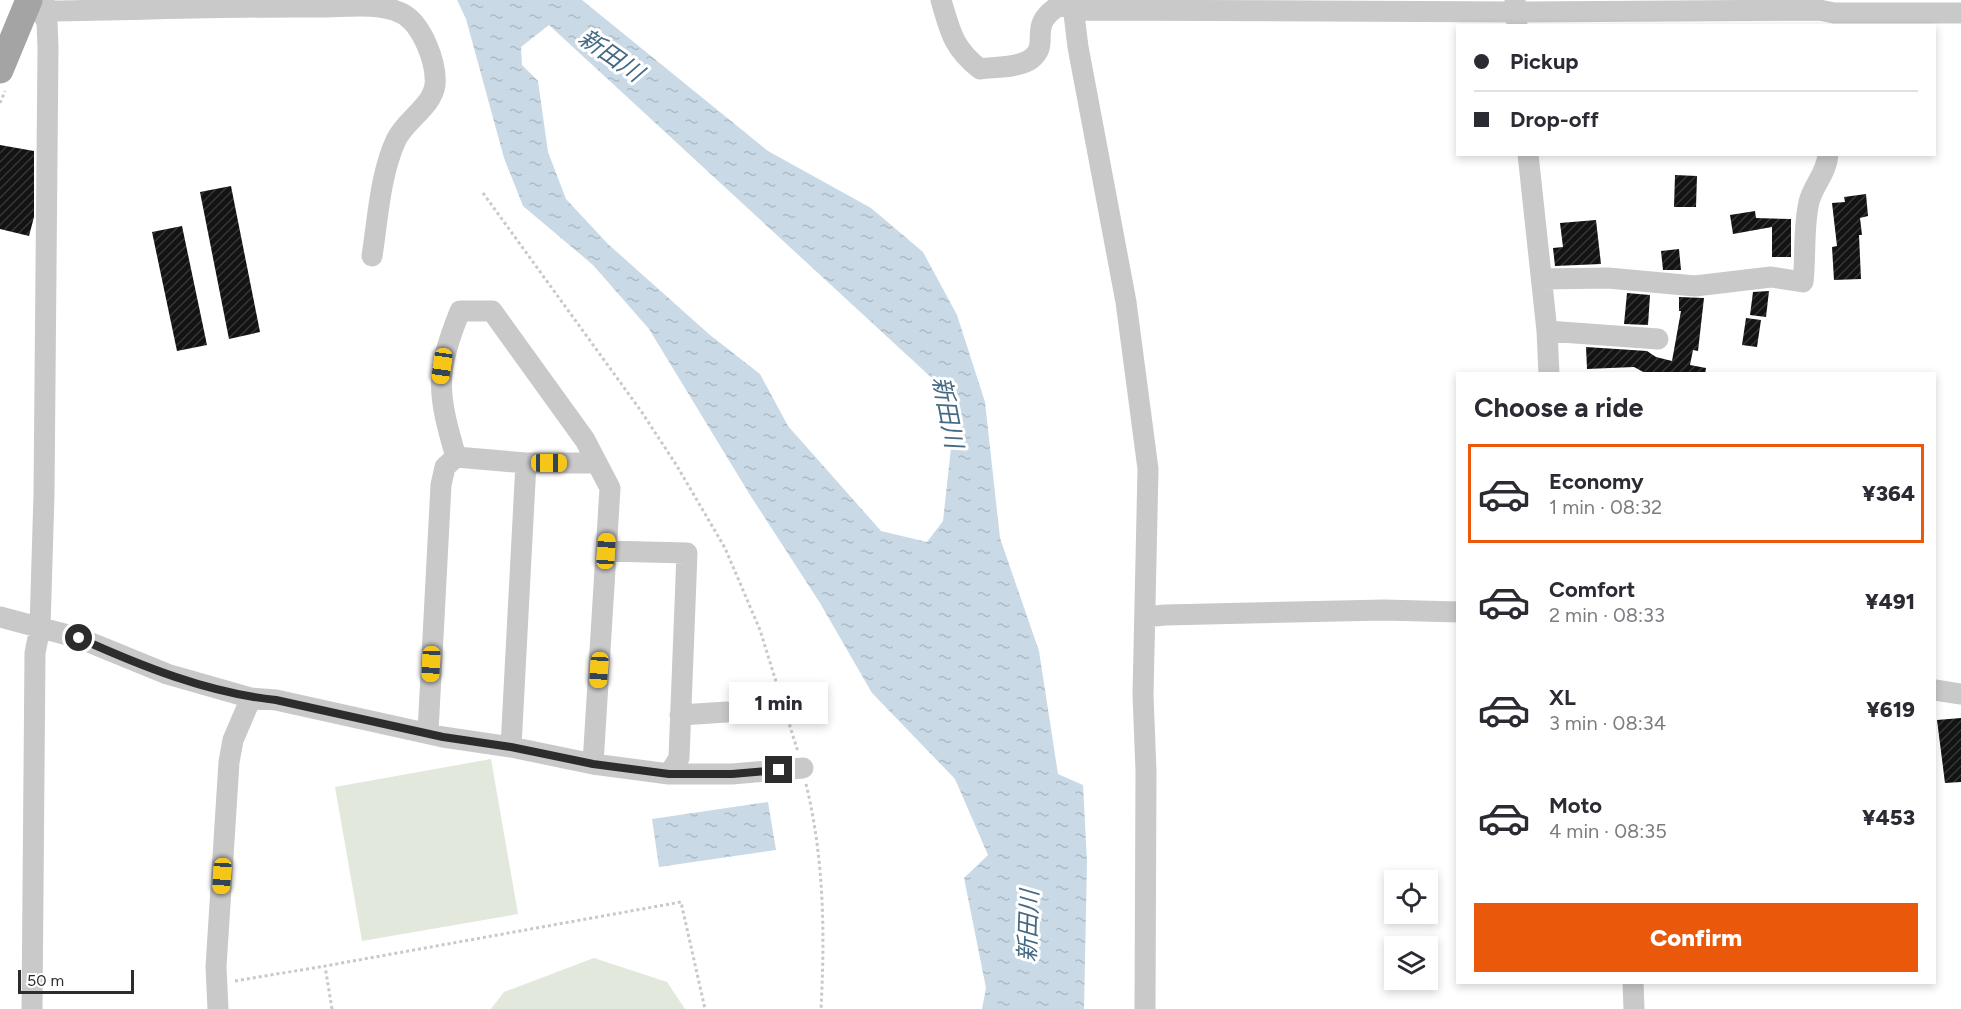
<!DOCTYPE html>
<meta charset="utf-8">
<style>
:root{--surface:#fff;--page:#f7f7f7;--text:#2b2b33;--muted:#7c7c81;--line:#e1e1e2;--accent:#ea580c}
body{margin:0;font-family:Figtree,"Noto Sans JP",sans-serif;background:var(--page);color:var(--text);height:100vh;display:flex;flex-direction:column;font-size:22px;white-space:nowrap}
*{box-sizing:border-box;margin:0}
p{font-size:20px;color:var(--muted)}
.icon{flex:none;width:33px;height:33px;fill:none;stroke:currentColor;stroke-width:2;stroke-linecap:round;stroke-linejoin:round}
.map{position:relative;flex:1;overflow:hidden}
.side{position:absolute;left:1456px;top:372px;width:480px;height:612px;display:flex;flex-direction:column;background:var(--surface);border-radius:0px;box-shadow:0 3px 9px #0003}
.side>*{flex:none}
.banner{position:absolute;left:1456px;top:24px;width:480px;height:132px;border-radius:0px;box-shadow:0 3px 9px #0003;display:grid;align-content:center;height:132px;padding:0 18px;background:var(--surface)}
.buttons{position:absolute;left:1384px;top:870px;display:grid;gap:12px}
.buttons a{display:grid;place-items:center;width:54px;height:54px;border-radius:0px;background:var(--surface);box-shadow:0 3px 9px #0003;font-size:30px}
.scale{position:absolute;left:18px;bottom:15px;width:116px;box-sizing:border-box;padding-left:6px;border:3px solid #2c2c2c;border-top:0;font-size:16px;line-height:21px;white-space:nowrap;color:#2c2c2c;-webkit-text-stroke:4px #fff;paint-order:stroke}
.end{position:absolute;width:27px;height:27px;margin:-14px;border:8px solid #2c2c2c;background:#fff;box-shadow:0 0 0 3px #fff}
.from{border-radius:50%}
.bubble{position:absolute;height:42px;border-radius:0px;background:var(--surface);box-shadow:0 3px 9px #0003;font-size:20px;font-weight:800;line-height:42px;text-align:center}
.car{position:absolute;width:18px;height:36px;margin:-18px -9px;border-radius:8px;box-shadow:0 0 4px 2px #0007;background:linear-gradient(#f5c518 24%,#345 0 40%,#f5c518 0 76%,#345 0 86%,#f5c518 0)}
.banner b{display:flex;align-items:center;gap:21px;height:57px;font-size:22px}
.banner b+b{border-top:2px solid var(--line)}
.banner i{width:15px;height:15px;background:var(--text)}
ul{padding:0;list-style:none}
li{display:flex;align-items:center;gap:18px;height:99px;margin:0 12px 9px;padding:0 6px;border:3px solid transparent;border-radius:0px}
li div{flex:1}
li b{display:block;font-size:22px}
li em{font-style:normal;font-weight:800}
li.current{border-color:var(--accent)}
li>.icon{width:54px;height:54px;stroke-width:1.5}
h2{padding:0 18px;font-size:27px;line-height:72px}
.action{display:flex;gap:12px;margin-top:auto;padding:12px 18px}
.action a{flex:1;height:69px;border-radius:0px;background:var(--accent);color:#fff;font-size:24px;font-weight:800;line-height:69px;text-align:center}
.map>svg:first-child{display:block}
.green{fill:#e2e8db}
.water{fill:url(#water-ripples);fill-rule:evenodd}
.building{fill:url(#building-hatch)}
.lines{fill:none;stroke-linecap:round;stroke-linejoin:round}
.path{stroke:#c9c9c9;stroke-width:3;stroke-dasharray:3 3;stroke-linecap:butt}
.minor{stroke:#c9c9c9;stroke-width:21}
.major{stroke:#a4a4a4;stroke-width:27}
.route{stroke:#2c2c2c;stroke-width:8}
.labels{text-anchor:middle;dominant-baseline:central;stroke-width:6;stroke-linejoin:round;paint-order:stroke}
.water-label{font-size:24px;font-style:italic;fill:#446a83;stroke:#fff}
</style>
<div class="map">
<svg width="1961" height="1009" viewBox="0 0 1961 1009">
<defs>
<pattern id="water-ripples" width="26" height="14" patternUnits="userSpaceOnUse" patternTransform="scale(1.5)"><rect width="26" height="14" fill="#c9dae6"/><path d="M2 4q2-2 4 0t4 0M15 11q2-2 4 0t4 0" fill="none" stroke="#adbbc5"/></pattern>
<pattern id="building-hatch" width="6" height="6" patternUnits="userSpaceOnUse" patternTransform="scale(1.5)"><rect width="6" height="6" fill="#131313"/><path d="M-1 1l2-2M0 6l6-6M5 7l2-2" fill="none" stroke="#363636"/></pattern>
</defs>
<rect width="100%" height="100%" fill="#fff"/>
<path class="green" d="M491,759L518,914L362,941L335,787Z
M594,958L667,982L685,1009H491L504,992Z"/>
<path class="water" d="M457,0H582L768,151L871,208L923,252L957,315L985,402L1000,538L1039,651L1058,774L1083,785L1087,862L1084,1009H982L986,988L964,878L988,855L955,779L872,693L820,603L750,495L649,329L593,265L523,206L504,158L466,19ZM549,25L934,380L952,439L943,521L927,542L881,531L788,426L760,374L710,335L608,244L566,199L548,152L538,81L522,65L521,47Z
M768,802L776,850L659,867L652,819Z"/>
<path class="building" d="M0,145L34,151V217L29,236L0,229Z
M1675,175L1697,176L1696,207H1674Z
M231,186L260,332L229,339L200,192Z
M1866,194L1868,216L1860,218L1862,235H1859L1861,279L1834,280L1832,247L1837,246L1832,203L1845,202L1844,197Z
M1755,211L1756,218L1791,219V257H1772V227L1733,234L1730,215Z
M1596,220L1601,264L1555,266L1553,248L1563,247L1560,223Z
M182,226L207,345L177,351L152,232Z
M1679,249L1681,270H1663L1661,251Z
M1769,291L1766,317L1750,315L1753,292Z
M1627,293L1650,295L1648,325L1624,324Z
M1679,297L1704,298L1698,351L1693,350L1690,365L1706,368L1705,374H1647L1634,367L1587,369L1586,347L1647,351L1656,357L1672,361L1681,311H1679Z
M1746,318L1761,320L1757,347L1742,345Z
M1961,718V782L1945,783L1937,720Z"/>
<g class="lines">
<path class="path" d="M0,103L5,91
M483,193L641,411L677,466L725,548L760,630L798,752
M806,784C824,858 825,933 821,1009
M235,981L325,966
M332,1009L325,966L681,902L705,1009"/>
<path class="minor" d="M38,0L51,11C140,10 230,6 320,7C344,7 379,2 401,13C422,23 437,63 435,85C432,107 405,120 396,140C380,175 378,218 372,256
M941,0C950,31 953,48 980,69C994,67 1019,68 1031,59C1052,43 1025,26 1060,5L1085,10
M1515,0L1516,12L1819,10L1834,13H1961
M1528,154L1547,331L1549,374
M1542,279L1608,278L1695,286L1771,277L1803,282C1806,256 1803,228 1809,202C1813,185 1827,173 1828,154
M1547,331L1658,339
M456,457C437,392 435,374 460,311H492L585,440L610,488L593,764
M606,551L687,553L679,758L669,774
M0,617L79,638L167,674L251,698L276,700L443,737L511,747L593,764L669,774H732L803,768
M1145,617L1165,615L1384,610L1458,612
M1935,690L1961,694
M680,715L727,712
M428,732L441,485L445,467L456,457L526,463H595
M511,747L526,463
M1633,982L1634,1009
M32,1009L35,653L40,628L44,494L48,47L47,22L35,0
M218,1009L216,967L229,762L233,740L251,698
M1145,1009L1146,771L1143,695L1148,469L1126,302L1078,47L1074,14L1085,10L1516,12L1517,26"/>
<path class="major" d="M0,70L29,0"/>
</g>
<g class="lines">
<path class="route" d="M79,638C141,666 208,693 276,700L443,737L511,747L593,764L669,774H732L779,770"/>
</g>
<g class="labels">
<g class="water-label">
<text transform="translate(611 55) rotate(35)">新田川</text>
<text transform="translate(948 412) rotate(79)">新田川</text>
<text transform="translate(1028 926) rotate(-88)">新田川</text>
</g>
</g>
</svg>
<div class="buttons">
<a><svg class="icon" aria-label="locate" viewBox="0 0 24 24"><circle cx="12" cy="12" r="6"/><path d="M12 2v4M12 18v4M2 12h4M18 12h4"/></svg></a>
<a><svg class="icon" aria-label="layers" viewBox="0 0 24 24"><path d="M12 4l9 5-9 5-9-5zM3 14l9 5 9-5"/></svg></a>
</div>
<div class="scale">50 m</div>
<i class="end from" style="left:79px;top:638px"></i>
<i class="end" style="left:779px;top:770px"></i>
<div class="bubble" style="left:729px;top:682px;width:99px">1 min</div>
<i class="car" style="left:442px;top:366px;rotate:188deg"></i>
<i class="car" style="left:549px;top:463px;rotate:90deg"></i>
<i class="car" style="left:606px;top:551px;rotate:4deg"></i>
<i class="car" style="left:431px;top:664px;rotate:183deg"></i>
<i class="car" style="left:599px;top:670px;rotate:184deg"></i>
<i class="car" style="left:222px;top:876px;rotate:184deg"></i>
<div class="banner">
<b><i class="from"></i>Pickup</b>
<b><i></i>Drop-off</b>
</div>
<section class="side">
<h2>Choose a ride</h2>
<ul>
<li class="current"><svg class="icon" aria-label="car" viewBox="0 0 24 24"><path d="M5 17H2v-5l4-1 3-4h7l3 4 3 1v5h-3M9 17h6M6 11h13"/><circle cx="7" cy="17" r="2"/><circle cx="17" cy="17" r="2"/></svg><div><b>Economy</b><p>1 min · 08:32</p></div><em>¥364</em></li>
<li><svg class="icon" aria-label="car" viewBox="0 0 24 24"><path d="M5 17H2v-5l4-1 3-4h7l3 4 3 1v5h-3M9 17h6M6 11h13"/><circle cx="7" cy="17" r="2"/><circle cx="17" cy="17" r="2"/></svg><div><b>Comfort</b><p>2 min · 08:33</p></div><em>¥491</em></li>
<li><svg class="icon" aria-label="car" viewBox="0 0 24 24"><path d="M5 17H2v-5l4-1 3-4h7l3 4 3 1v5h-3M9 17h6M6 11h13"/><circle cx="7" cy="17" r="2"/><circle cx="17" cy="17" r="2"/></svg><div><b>XL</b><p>3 min · 08:34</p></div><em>¥619</em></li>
<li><svg class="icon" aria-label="car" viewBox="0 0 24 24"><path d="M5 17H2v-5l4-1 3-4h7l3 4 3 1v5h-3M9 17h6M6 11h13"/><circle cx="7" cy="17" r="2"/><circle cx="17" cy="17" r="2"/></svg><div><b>Moto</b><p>4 min · 08:35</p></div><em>¥453</em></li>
</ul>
<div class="action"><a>Confirm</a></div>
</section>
</div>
